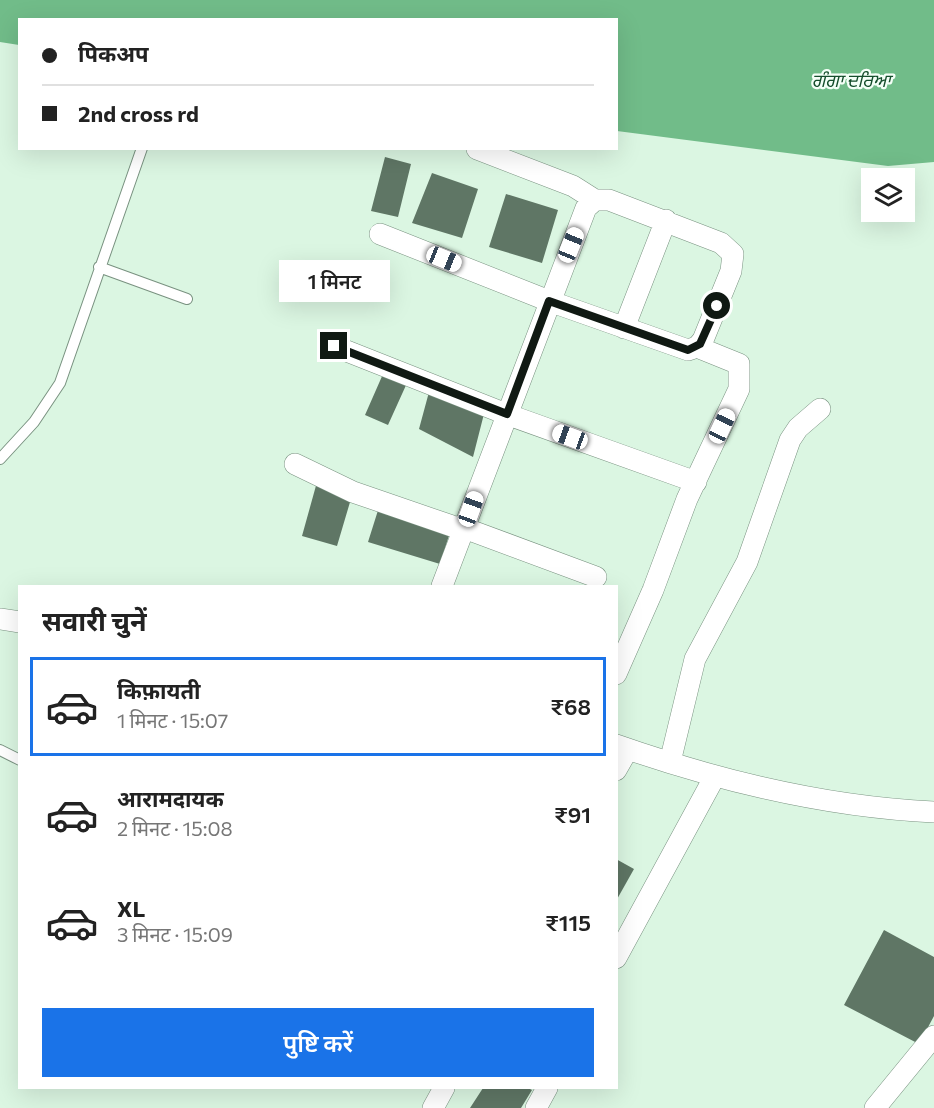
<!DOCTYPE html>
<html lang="hi">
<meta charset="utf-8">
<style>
:root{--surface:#fff;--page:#f6f6f6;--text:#222;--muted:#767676;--line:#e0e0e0;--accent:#1a73e8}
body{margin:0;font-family:Commissioner,"Noto Sans Devanagari","Noto Sans Gurmukhi",sans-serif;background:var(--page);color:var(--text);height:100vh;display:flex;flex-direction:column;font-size:22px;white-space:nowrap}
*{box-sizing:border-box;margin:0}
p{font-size:20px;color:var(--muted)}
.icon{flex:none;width:33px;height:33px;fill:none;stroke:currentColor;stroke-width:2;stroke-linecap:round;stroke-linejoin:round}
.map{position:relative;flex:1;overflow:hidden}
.sheet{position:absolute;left:18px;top:585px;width:600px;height:504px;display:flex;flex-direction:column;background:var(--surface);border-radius:0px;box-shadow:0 6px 24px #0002}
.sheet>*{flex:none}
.top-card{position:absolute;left:18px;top:18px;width:600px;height:132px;border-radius:0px;box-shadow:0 6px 24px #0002;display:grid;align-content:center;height:132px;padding:0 24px;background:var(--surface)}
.tools{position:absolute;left:861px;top:168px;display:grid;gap:12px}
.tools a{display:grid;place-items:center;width:54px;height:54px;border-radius:0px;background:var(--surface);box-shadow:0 6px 24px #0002;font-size:30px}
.end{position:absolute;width:27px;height:27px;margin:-14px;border:8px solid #101913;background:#fff;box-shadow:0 0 0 3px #fff}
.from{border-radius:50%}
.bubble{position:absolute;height:42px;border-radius:0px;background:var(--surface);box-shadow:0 6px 24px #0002;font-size:20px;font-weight:600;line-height:42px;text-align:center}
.car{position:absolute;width:18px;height:36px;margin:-18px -9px;border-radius:8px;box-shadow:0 0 4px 2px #0007;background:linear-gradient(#fff 24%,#345 0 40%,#fff 0 76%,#345 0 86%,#fff 0)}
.top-card b{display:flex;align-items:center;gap:21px;height:57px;font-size:22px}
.top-card b+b{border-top:2px solid var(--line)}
.top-card i{width:15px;height:15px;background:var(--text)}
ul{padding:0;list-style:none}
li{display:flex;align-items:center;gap:18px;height:99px;margin:0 12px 9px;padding:0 12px;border:3px solid transparent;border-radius:0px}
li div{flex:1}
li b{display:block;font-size:22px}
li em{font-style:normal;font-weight:600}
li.selected{border-color:var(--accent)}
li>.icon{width:54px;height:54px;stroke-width:1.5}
h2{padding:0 24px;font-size:27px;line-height:72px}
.cta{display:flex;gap:12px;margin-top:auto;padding:12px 24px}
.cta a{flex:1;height:69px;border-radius:0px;background:var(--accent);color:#fff;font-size:24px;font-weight:600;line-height:69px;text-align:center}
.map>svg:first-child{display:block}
.water{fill:#71bc89}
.building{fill:#5f7665}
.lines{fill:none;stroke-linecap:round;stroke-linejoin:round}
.lane-casing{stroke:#799280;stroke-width:12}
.street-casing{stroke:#799280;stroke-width:22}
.lane{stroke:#fff;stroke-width:10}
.street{stroke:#fff;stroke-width:21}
.route{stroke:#101913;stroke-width:8}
.labels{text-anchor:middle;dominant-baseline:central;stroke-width:4.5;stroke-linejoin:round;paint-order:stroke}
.water-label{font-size:18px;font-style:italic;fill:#154e2c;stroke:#f4fff7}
</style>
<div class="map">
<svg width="934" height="1108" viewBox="0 0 934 1108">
<rect width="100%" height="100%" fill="#dbf6e2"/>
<path class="water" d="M0,0H934V162L888,166L617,131L616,20H20L19,45L0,42Z"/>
<path class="building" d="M385,157L411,164L398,217L371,211Z
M432,173L478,189L462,238L412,223Z
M506,194L558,210L542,263L489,247Z
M383,374L407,383L388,425L365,415Z
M429,392L486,406L473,457L419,429Z
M317,482L353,492L337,546L302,536Z
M380,504L452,526L440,564L368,542Z
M616,859L634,869L616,901Z
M884,930L934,957V1016L919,1044L844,1005Z
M483,1088H528L532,1090L521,1108H470Z"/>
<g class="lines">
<defs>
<path id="lane" d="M99,267L187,299
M0,459L34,422L60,383L142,148
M0,750L20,760"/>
<path id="street" d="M477,149L573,186L595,200
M380,234L549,301L688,350L697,347L703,340L731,271L733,254L721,243L609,200H595L586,208C537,334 489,460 442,586
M624,328L666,220
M334,346L506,414L696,482
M295,464L353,492L452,526L464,528L596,577
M0,619L20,622
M616,674L653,590L687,499L739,389V364L697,347
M616,745C719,781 825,807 934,812
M670,762L695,659L747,562L790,440L798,428L820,409
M616,770L628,749
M616,958L715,776
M433,1108L444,1088
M536,1108L547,1088
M875,1108L934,1036"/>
</defs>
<use href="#lane" class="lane-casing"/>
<use href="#street" class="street-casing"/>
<use href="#lane" class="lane"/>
<use href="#street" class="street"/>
</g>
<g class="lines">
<path class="route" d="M334,346L507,414L549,301L688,350L700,344L717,306"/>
</g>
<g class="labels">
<g class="water-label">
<text x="851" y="80">ਗੰਗਾ ਦਰਿਆ</text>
</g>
</g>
</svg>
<div class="tools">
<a><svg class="icon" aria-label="layers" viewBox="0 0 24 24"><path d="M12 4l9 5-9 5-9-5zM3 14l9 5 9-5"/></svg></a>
</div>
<i class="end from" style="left:717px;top:306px"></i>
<i class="end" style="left:334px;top:346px"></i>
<div class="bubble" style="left:279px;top:260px;width:111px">1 मिनट</div>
<i class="car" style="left:571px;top:245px;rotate:22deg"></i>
<i class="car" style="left:444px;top:259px;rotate:112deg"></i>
<i class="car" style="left:722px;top:426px;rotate:25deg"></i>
<i class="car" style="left:570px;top:437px;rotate:290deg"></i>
<i class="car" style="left:471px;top:509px;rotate:20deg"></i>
<div class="top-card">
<b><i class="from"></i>पिकअप</b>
<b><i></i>2nd cross rd</b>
</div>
<section class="sheet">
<h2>सवारी चुनें</h2>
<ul>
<li class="selected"><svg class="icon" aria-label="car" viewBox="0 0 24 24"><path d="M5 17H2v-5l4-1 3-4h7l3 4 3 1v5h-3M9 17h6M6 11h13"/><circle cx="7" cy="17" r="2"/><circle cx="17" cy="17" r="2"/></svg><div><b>किफ़ायती</b><p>1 मिनट · 15:07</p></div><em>₹68</em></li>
<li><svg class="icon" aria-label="car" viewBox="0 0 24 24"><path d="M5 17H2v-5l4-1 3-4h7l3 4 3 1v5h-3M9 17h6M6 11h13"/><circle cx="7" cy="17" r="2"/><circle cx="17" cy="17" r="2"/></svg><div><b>आरामदायक</b><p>2 मिनट · 15:08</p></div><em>₹91</em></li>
<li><svg class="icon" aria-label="car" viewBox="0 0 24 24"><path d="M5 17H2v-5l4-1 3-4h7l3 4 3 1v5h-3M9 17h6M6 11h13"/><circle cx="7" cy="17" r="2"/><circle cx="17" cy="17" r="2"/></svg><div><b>XL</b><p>3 मिनट · 15:09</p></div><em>₹115</em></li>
</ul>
<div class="cta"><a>पुष्टि करें</a></div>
</section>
</div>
